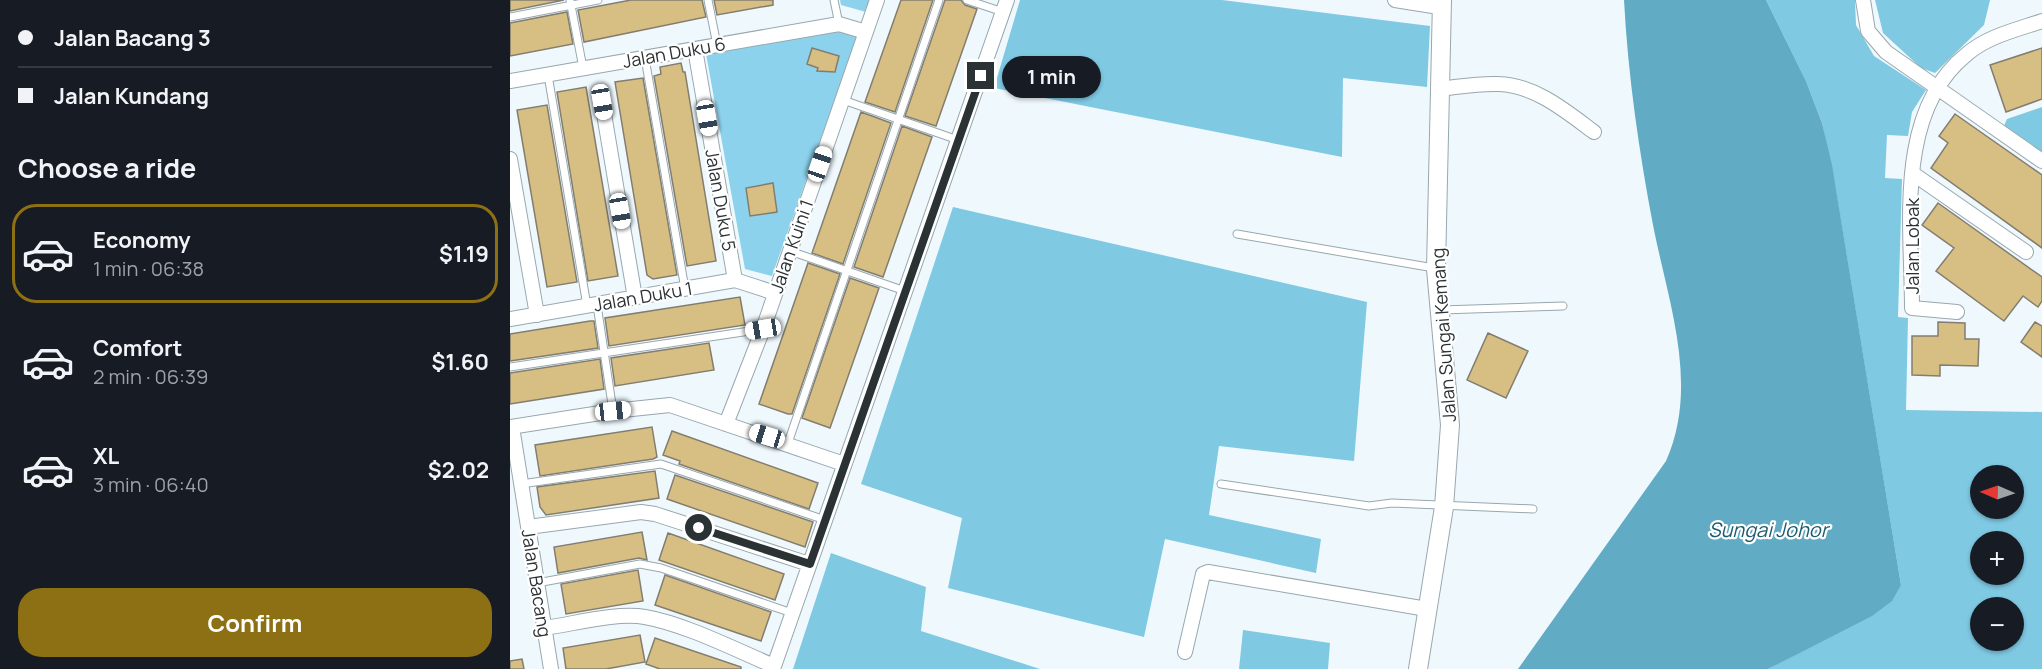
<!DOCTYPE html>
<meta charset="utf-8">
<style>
:root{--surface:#171b24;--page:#20242c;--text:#f1f3f6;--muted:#9ea1a6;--line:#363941;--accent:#8e7014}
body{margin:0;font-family:Manrope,sans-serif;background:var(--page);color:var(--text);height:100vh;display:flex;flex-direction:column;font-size:22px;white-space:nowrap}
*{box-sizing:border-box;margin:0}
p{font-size:20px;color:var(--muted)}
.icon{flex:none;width:33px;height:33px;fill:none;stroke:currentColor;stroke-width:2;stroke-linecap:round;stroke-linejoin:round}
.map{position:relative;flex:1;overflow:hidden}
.panel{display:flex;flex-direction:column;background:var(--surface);width:510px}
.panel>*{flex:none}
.guide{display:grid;align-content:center;height:132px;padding:0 18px;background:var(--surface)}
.needle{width:39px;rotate:272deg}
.fabs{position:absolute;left:1460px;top:465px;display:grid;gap:12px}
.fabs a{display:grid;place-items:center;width:54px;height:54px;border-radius:50%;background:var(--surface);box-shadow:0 2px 4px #0004;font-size:30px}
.end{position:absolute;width:27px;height:27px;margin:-14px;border:8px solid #2b3234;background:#fff;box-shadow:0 0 0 3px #fff}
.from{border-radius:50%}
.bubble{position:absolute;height:42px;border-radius:21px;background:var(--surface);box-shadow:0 2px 4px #0004;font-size:20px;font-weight:700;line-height:42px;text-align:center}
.car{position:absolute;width:18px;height:36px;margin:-18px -9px;border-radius:8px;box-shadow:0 0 4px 2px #0007;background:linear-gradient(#fff 24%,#345 0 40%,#fff 0 76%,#345 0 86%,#fff 0)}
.guide b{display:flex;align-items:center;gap:21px;height:57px;font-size:22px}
.guide b+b{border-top:2px solid var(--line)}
.guide i{width:15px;height:15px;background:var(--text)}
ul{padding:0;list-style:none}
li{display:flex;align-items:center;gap:18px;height:99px;margin:0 12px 9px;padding:0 6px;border:3px solid transparent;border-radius:24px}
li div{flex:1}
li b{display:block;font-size:22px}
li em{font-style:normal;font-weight:700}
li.selected{border-color:var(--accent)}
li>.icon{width:54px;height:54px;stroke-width:1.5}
h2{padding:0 18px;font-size:27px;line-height:72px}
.action{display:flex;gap:12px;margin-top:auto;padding:12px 18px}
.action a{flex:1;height:69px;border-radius:24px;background:var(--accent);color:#fff;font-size:24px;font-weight:700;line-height:69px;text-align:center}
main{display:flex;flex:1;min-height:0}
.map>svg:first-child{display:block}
.green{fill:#8dd2ec}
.forest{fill:#7fc9e3;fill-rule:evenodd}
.water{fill:#61abc5}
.building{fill:#d7bf83;stroke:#837d70;stroke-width:1.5}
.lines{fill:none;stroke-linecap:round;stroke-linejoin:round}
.service-casing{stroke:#97a8ae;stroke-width:9}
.minor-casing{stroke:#97a8ae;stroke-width:16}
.tertiary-casing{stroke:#97a8ae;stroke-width:20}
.service{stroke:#fff;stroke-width:7}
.minor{stroke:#fff;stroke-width:14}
.tertiary{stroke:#fff;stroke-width:18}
.route{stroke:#2b3234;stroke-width:8}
.labels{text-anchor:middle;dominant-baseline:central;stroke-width:4.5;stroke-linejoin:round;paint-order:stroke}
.street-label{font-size:18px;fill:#2b3234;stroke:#fff}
.water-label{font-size:20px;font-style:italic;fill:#1f5b6e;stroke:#fff}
</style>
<main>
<section class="panel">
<div class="guide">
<b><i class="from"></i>Jalan Bacang 3</b>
<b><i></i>Jalan Kundang</b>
</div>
<h2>Choose a ride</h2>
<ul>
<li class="selected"><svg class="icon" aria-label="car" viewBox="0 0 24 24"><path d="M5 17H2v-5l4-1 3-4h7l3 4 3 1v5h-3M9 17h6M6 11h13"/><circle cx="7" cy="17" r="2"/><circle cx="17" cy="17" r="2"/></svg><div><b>Economy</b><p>1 min · 06:38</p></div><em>$1.19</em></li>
<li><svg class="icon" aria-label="car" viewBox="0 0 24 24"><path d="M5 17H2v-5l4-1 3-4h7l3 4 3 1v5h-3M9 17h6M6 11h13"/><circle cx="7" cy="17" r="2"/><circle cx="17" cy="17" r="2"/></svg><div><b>Comfort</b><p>2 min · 06:39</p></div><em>$1.60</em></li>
<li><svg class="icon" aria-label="car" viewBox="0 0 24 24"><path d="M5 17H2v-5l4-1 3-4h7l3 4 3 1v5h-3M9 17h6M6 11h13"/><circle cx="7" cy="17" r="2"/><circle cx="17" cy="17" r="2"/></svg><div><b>XL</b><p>3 min · 06:40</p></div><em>$2.02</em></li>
</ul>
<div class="action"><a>Confirm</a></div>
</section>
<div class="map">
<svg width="1532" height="669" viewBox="0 0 1532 669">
<rect width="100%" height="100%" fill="#eff9fd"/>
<path class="green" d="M330,0H360L356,12L331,5Z
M327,30L347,37L262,276L235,269L196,54Z"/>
<path class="forest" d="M510,0H712L920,26L917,87L833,78L832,157L484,88Z
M1256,0H1345L1346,25L1364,56L1416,90L1402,112L1398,136L1377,135L1375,178L1392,179L1388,317L1398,318L1396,410L1532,412V669H1258L1329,631L1391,585L1325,185L1312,123L1296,81ZM1470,476H1503V508H1470ZM1470,542H1503V574H1470ZM1470,608H1503V640H1470Z
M1365,0H1480L1474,25L1425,73L1411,68L1373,33Z
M1532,107V154L1493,128L1497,119Z
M443,207L857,302L844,461L709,446L699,515L811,539L806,573L655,539L634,637L438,588L452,518L351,484Z
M321,553L416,587L411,631L530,669H283Z
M733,630L820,643L818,669H729Z"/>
<path class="water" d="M1114,0H1256L1296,81L1312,123L1322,165L1391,585L1382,601L1362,616L1258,669H1008L1156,461C1190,385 1158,302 1143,225C1129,151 1118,76 1114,0Z"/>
<path class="building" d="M0,0H54L0,11Z
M121,0H192L196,17L74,42L68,10Z
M204,0H263V5L207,15Z
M391,0H423L385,112L355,102Z
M435,0H451L455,5L467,9L426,126L395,116Z
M57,12L63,44L0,56V23Z
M302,48L329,56L325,72L307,71L308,68L297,64Z
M1532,48V99L1496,112L1480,65Z
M171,63L173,72H175L206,261L177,266L144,76L151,74L150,67Z
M133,78L167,275L143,279L137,275L105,82Z
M76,87L108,276L78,281L47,92Z
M37,105L67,282L37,287L7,110Z
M351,112L381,123L333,264L302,253Z
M1445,114L1532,175V248L1421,168L1438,143L1429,136Z
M392,126L422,137L373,277L344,267Z
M263,183L267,212L240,216L236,188Z
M1428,203L1532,277V301L1528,307L1513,296L1494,321L1426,271L1444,248L1412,225Z
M298,263L330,274L282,414H278L249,404Z
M340,278L369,288L320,428L292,418Z
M230,297L235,325L99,346L95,318Z
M80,321H84L88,348L0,361V334Z
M1428,322L1455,323V339H1469L1468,366L1430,365V376L1402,375V336H1428Z
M1525,322L1532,326V357L1511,342Z
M978,333L1018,351L996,398L957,380Z
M199,343L204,370L105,386L101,358Z
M90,359L94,389L0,404V373Z
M142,427L147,457L143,459L30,476L25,445Z
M162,431L308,483L299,509L169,464L170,461L153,455Z
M145,471L149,498L36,515L30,507L27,487Z
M165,475L303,522L295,547L157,499Z
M132,532L137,560L129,558L48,573L44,547Z
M158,533L274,574L265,600L149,560Z
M128,570L133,601L56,614L51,584Z
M155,575L261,612L251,641L145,605Z
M130,635L135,662L96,669H56L53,648Z
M145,638L231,667V669H150L136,664Z
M12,659L14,669H0V661Z"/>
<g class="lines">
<defs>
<path id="service" d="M60,0L73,68
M198,0L207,45
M324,0L329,24
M457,0L493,12
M0,17L88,0
M135,58L175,289
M38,75L77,306
M333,100L448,140
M727,234L924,268
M280,251L395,291
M87,305L103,411
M931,310L1053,306
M0,367L253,329
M278,443L429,0
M11,484L151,464L315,520
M711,484L859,506L882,503L1023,509
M27,583L130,564L151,568L282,613"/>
<path id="minor" d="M885,0L929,7
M1353,0L1358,31L1376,52L1532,161
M185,49L225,280
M0,81L329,24L356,32
M928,89C948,87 969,83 989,84C1025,85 1057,112 1084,132
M92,102L125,298
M0,159L27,315
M1402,173L1516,252
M1447,312L1402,308C1402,227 1384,112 1457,54C1478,36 1506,30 1532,21
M0,319L225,280L265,293
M216,424L253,329L367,0
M0,427L103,411L160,405L334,464
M2,427L41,669
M18,527L131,512L145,514L299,564
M34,628C64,624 106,612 135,617C175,624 226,650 264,666
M675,652L693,574L698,572L917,609
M263,669L497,0"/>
<path id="tertiary" d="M908,669L934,507L940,425L926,269L932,0"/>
</defs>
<use href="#service" class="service-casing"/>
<use href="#minor" class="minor-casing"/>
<use href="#tertiary" class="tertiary-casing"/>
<use href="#service" class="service"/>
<use href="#minor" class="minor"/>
<use href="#tertiary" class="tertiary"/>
</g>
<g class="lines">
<path class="route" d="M189,528L300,564L471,76"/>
</g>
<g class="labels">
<g class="street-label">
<text transform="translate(164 52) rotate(-10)">Jalan Duku 6</text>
<text transform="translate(211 200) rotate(80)">Jalan Duku 5</text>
<text transform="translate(281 246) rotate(-71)">Jalan Kuini 1</text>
<text transform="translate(1402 246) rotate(-90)">Jalan Lobak</text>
<text transform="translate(133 296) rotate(-10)">Jalan Duku 1</text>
<text transform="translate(933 335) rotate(-94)">Jalan Sungai Kemang</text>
<text transform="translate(27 583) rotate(81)">Jalan Bacang</text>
</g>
<g class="water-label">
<text x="1258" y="529">Sungai Johor</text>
</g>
</g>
</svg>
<div class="fabs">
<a><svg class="needle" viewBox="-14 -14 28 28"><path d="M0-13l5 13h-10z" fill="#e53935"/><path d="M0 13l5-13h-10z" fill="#9ea1a6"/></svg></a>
<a>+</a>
<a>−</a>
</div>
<i class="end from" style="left:189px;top:528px"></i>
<i class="end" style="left:471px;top:76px"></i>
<div class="bubble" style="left:492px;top:56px;width:99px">1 min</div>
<i class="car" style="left:92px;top:102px;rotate:170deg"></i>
<i class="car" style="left:197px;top:118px;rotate:170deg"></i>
<i class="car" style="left:310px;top:164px;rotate:19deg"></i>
<i class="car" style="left:110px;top:211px;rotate:170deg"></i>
<i class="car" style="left:253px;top:329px;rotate:261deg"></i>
<i class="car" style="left:103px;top:411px;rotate:84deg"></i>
<i class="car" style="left:257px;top:436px;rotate:287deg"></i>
</div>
</main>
